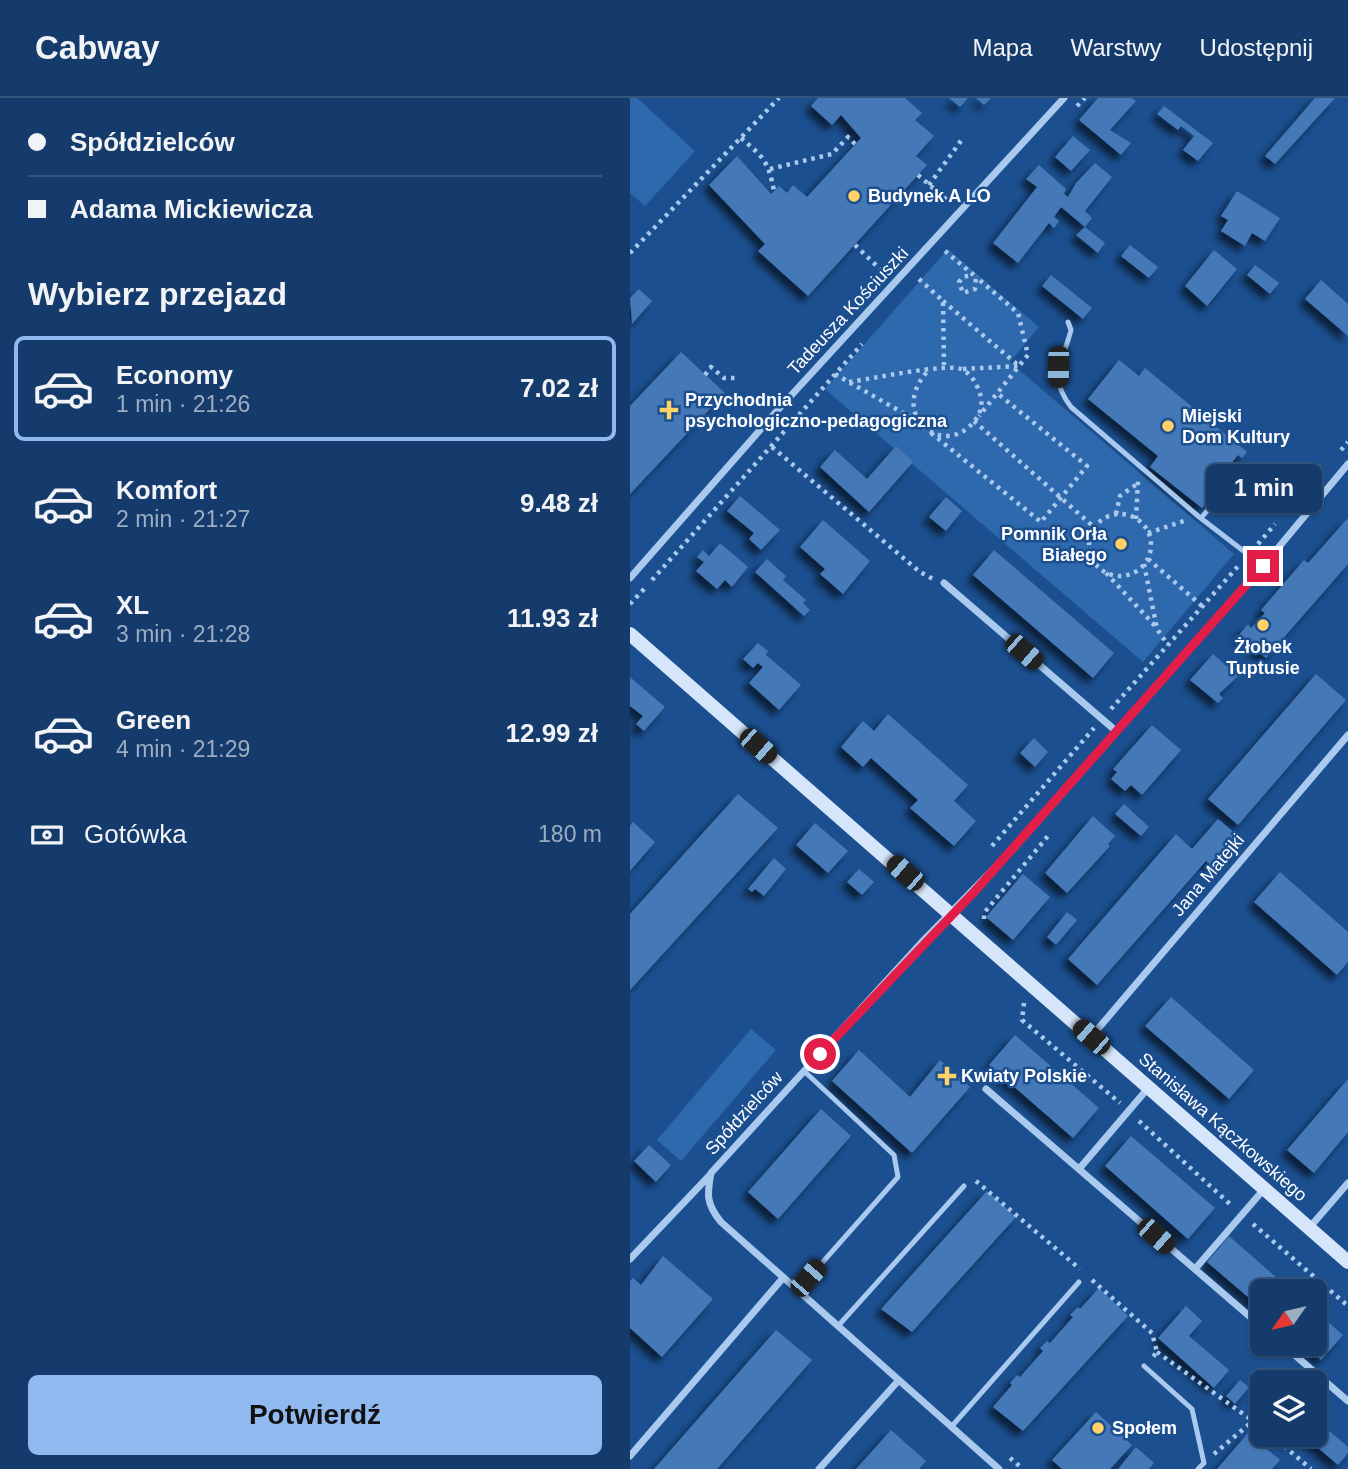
<!DOCTYPE html>
<html lang="pl">
<meta charset="utf-8">
<style>
:root{--surface:#143b6b;--page:#1d4271;--text:#f1f3f6;--muted:#9dadc1;--line:#33557e;--accent:#90b9f0}
body{margin:0;font-family:Helvetica,sans-serif;background:var(--page);color:var(--text);height:100vh;display:flex;flex-direction:column;font-size:26px;white-space:nowrap}
*{box-sizing:border-box;margin:0}
p{font-size:23px;color:var(--muted)}
.icon{flex:none;width:38px;height:38px;fill:none;stroke:currentColor;stroke-width:2;stroke-linecap:round;stroke-linejoin:round}
.map{position:relative;flex:1;overflow:hidden}
.details{display:flex;flex-direction:column;background:var(--surface);width:630px}
.details>*{flex:none}
.guide{display:grid;align-content:center;height:154px;padding:0 28px;background:var(--surface)}
.needle{width:46px;rotate:236deg}
.controls{position:absolute;left:620px;top:1181px;display:grid;gap:14px}
.controls a{display:grid;place-items:center;width:77px;height:77px;border-radius:10px;background:var(--surface);box-shadow:0 2px 5px #0004,0 0 0 2px var(--line);font-size:35px}
.end{position:absolute;width:32px;height:32px;margin:-16px;border:9px solid #e11d48;background:#fff;box-shadow:0 0 0 4px #fff}
.from{border-radius:50%}
.bubble{position:absolute;height:49px;border-radius:10px;background:var(--surface);box-shadow:0 2px 5px #0004,0 0 0 2px var(--line);font-size:23px;font-weight:800;line-height:49px;text-align:center}
.car{position:absolute;width:21px;height:42px;margin:-21px -10px;border-radius:9px;box-shadow:0 0 5px 2px #0007;background:linear-gradient(#222 24%,#8ab4d8 0 40%,#222 0 76%,#8ab4d8 0 86%,#222 0)}
.guide b{display:flex;align-items:center;gap:24px;height:66px;font-size:26px}
.guide b+b{border-top:2px solid var(--line)}
.guide i{width:18px;height:18px;background:var(--text)}
ul{padding:0;list-style:none}
li{display:flex;align-items:center;gap:21px;height:105px;margin:0 14px 10px;padding:0 14px;border:4px solid transparent;border-radius:10px}
li div{flex:1}
li b{display:block;font-size:26px}
li em{font-style:normal;font-weight:800}
li.current{border-color:var(--accent)}
li>.icon{width:63px;height:63px;stroke-width:1.5}
h2{padding:0 28px;font-size:32px;line-height:84px}
.pay{display:flex;align-items:center;gap:18px;height:77px;padding:0 28px;font-size:26px}
.pay p{margin-inline-start:auto}
.action{display:flex;gap:14px;margin-top:auto;padding:14px 28px}
.action a{flex:1;height:80px;border-radius:10px;background:var(--accent);color:#111;font-size:28px;font-weight:800;line-height:80px;text-align:center}
header{display:flex;align-items:center;gap:42px;box-sizing:border-box;height:98px;padding:0 35px;background:var(--surface);border-bottom:2px solid var(--line)}
header strong{font-size:33px}
nav{display:flex;gap:38px;margin-inline-start:auto;font-size:24px}
main{display:flex;flex:1;min-height:0}
.map>svg:first-child{display:block}
.green{fill:#2e69ad}
.building{fill:#4478b7;filter:url(#shadow)}
.lines{fill:none;stroke-linecap:round;stroke-linejoin:round}
.path{stroke:#a9c9ee;stroke-width:4.5;stroke-dasharray:3.5 5;stroke-linecap:butt}
.lane{stroke:#a9c9ee;stroke-width:5}
.street{stroke:#a9c9ee;stroke-width:7}
.secondary{stroke:#d6e6fa;stroke-width:14}
.route{stroke:#e11d48;stroke-width:9}
.poi-dot{fill:#ffd166;stroke:#1b4f8f;stroke-width:2.5}
.labels{text-anchor:middle;dominant-baseline:central;stroke-width:5;stroke-linejoin:round;paint-order:stroke}
.poi-label{font-size:18px;font-weight:bold;fill:#fff;stroke:#1b4f8f;text-anchor:start}
.street-label{font-size:18px;fill:#fff;stroke:#1b4f8f}
</style>
<header>
<strong>Cabway</strong>
<nav><a>Mapa</a><a>Warstwy</a><a>Udostępnij</a></nav>
</header>
<main>
<section class="details">
<div class="guide">
<b><i class="from"></i>Spółdzielców</b>
<b><i></i>Adama Mickiewicza</b>
</div>
<h2>Wybierz przejazd</h2>
<ul>
<li class="current"><svg class="icon" aria-label="car" viewBox="0 0 24 24"><path d="M5 17H2v-5l4-1 3-4h7l3 4 3 1v5h-3M9 17h6M6 11h13"/><circle cx="7" cy="17" r="2"/><circle cx="17" cy="17" r="2"/></svg><div><b>Economy</b><p>1 min · 21:26</p></div><em>7.02 zł</em></li>
<li><svg class="icon" aria-label="car" viewBox="0 0 24 24"><path d="M5 17H2v-5l4-1 3-4h7l3 4 3 1v5h-3M9 17h6M6 11h13"/><circle cx="7" cy="17" r="2"/><circle cx="17" cy="17" r="2"/></svg><div><b>Komfort</b><p>2 min · 21:27</p></div><em>9.48 zł</em></li>
<li><svg class="icon" aria-label="car" viewBox="0 0 24 24"><path d="M5 17H2v-5l4-1 3-4h7l3 4 3 1v5h-3M9 17h6M6 11h13"/><circle cx="7" cy="17" r="2"/><circle cx="17" cy="17" r="2"/></svg><div><b>XL</b><p>3 min · 21:28</p></div><em>11.93 zł</em></li>
<li><svg class="icon" aria-label="car" viewBox="0 0 24 24"><path d="M5 17H2v-5l4-1 3-4h7l3 4 3 1v5h-3M9 17h6M6 11h13"/><circle cx="7" cy="17" r="2"/><circle cx="17" cy="17" r="2"/></svg><div><b>Green</b><p>4 min · 21:29</p></div><em>12.99 zł</em></li>
</ul>
<div class="pay"><svg class="icon" aria-label="cash" viewBox="0 0 24 24"><path d="M3 7h18v10H3z"/><circle cx="12" cy="12" r="2"/></svg>Gotówka<p>180 m</p></div>
<div class="action"><a>Potwierdź</a></div>
</section>
<div class="map">
<svg width="718" height="1371" viewBox="0 0 718 1371">
<defs>
<filter id="shadow"><feDropShadow dx="-6" dy="6" stdDeviation="3.5" flood-color="#0009"/></filter>
</defs>
<rect width="100%" height="100%" fill="#1b4f8f"/>
<path class="green" d="M0,0H7L65,53L15,108L0,95Z
M318,151L409,229L380,264L604,456L513,564L195,291Z
M121,931L146,952L51,1063L27,1042Z"/>
<path class="building" d="M188,0H275L292,15L285,22L304,38L286,58L297,67L178,198L128,153L135,146L79,87L107,58L141,96L149,88L157,95L163,87L177,99L231,40L211,17L202,27L181,8Z
M319,0H338L330,9Z
M346,0H361L354,7Z
M468,0H502L506,3L480,32L501,45L491,57L449,22Z
M685,0H705L645,66L635,58Z
M534,8L583,45L568,63L553,52L564,38L551,28L548,32L527,16Z
M443,38L460,52L441,73L425,59Z
M465,65L482,79L455,113L462,120L455,129L475,145L468,155L446,137L455,129L431,109L424,119L429,123L424,130L419,125L388,165L363,145L407,89L396,81L409,67L436,91L434,96L438,99L446,85Z
M607,93L650,120L635,143L622,135L615,148L591,133L598,122L591,118Z
M500,147L528,169L519,180L491,158Z
M584,152L607,171L577,208L555,188Z
M625,167L649,185L640,196L617,177Z
M421,177L462,210L453,221L412,188Z
M691,182L718,206V238L675,201Z
M9,191L22,203L2,226L0,200Z
M51,254L95,295L0,396V308Z
M489,262L509,278L515,270L617,354L612,360L608,357L599,368L603,372L572,410L520,369L528,358L458,301Z
M266,348L283,364L239,414L190,369L205,352L237,381Z
M110,398L150,432L131,452L119,441L124,435L97,413Z
M316,399L332,413L316,433L299,419Z
M718,420V466L636,560L609,537L618,526L621,530L635,515L631,512L674,462L678,465Z
M193,422L240,463L213,496L190,476L195,471L170,449Z
M90,445L118,469L102,489L95,482L87,491L66,473L74,464L67,459L73,452L79,458Z
M364,452L484,555L463,580L343,477Z
M137,461L156,478L153,482L176,502L173,505L180,512L174,518L125,474Z
M128,545L138,553L136,557L171,587L149,612L119,585L133,569L128,565L123,570L113,561Z
M583,556L608,578L589,596L593,600L588,605L560,582Z
M686,576L716,602L608,727L578,701Z
M0,579L35,609L14,633L6,626L13,618L0,608Z
M258,616L338,687L324,703L346,723L324,748L280,710L288,702L241,660L233,669L211,649L233,623L244,633Z
M522,627L551,652L512,697L501,687L495,693L481,681L487,674L483,671Z
M404,640L418,654L405,669L390,655Z
M108,696L148,730L0,892V816Z
M494,706L519,729L511,738L485,716Z
M463,718L485,738L478,746L480,748L437,795L415,775Z
M588,721L612,741L585,771L576,763L467,887L438,861L546,736L562,751Z
M3,724L25,744L0,773V728Z
M185,725L218,753L198,775L166,747Z
M144,760L156,771L134,798L125,791L122,794L118,791Z
M229,771L244,784L232,797L217,784Z
M650,774L718,834V864L707,877L624,804Z
M393,776L420,799L383,842L356,819Z
M437,814L447,822L426,847L417,839Z
M541,899L624,972L599,1001L515,928Z
M385,937L469,1010L443,1040L359,967Z
M229,952L280,999L310,962L340,989L282,1055L202,983Z
M718,981V1034L684,1075L657,1052Z
M191,1011L221,1038L148,1121L118,1094Z
M501,1038L585,1110L558,1141L475,1068Z
M19,1047L41,1067L26,1084L4,1063Z
M357,1093L386,1119L282,1234L251,1211Z
M599,1138L663,1194H632V1211L577,1164Z
M33,1158L83,1201L32,1259L0,1230V1183L3,1180L11,1187Z
M469,1190L498,1218L393,1333L363,1309L382,1287L380,1285L387,1277L390,1279L413,1253L410,1250L417,1243L420,1245L443,1219L440,1217L448,1209L450,1211Z
M556,1208L572,1223L559,1238L599,1272L584,1290L528,1240Z
M684,1212L713,1237L691,1262L672,1246H684Z
M146,1232L182,1262L87,1371H24Z
M610,1282L619,1289L605,1306L596,1298Z
M466,1314L502,1347L480,1371H432L422,1362Z
M684,1320L718,1349V1355L708,1367L673,1337H684Z
M261,1332L296,1363L289,1371H226Z
M618,1335L650,1362L642,1371H587Z
M506,1349L524,1365L519,1371H488Z"/>
<g class="lines">
<path class="path" d="M447,8L455,0
M111,40C133,59 138,62 144,93
M140,71L202,56L218,39L225,46
M288,77L318,103
M299,87L333,40
M225,147L252,173
M315,153L346,179L345,191L333,195L329,184L333,179L341,177
M0,155L149,0
M289,181L313,203L314,267
M313,203L389,268L398,257L388,215L346,179
M333,271L389,268L349,318
M205,276L287,323
M75,277L81,269L94,280H106
M219,284C240,281 317,265 331,271C341,275 347,286 350,296C353,303 351,315 346,321C316,363 257,319 297,274
M344,323L465,430
M301,335L411,424L457,368L367,295
M142,349L290,474L303,481
M711,352L718,344
M486,416L490,398L507,386
M459 447a31 31 0 1 1 62 0a31 31 0 1 1-62 0Z
M506,421L508,382
M518,435L554,423
M628,446L645,426
M518,461L572,508
M514,466L527,531L538,547
M476,475L527,530
M22,482L232,246
M0,506L16,489
M481,611L610,466
M362,748L464,630
M354,821V815L418,738
M394,905L392,922L490,1005
M509,1023L601,1107
M346,1083L450,1171
M623,1126L718,1208
M462,1182L522,1235L527,1254L522,1260
M527,1254L623,1323
M641,1337L681,1371
M584,1356L623,1323L632,1330
M380,1360L393,1371"/>
<path class="lane" d="M438,224L441,232C433,264 417,278 441,309L568,418L633,468
M571,420L611,373
M168,1192L268,1079L264,1057L174,973
M208,1228L334,1088
M514,1268L562,1311L574,1365L568,1371
M322,1328L449,1184"/>
<path class="street" d="M0,480L145,315L434,0
M314,485L486,633
M461,939L718,637
M356,991L632,1229
M449,1071L519,989
M680,1129L718,1085
M0,1161L79,1078
M565,1171L635,1090
M652,1246L718,1303
M0,1358L153,1180
M189,1371L269,1282
M369,1371L91,1124C76,1106 77,1096 81,1075L291,845L385,749L633,468L718,366"/>
<path class="secondary" d="M0,536L718,1164"/>
</g>
<g class="lines">
<path class="route" d="M190,956L345,793L633,468"/>
</g>
<g class="poi-dot">
<circle cx="224" cy="98" r="7"/>
<path d="M35.5 301.5h7v7h7v7h-7v7h-7v-7h-7v-7h7z"/>
<circle cx="538" cy="328" r="7"/>
<circle cx="491" cy="446" r="7"/>
<circle cx="633" cy="527" r="7"/>
<path d="M313.5 967.5h7v7h7v7h-7v7h-7v-7h-7v-7h7z"/>
<circle cx="468" cy="1330" r="7"/>
</g>
<g class="labels">
<g class="poi-label">
<text x="238" y="98">Budynek A LO</text>
<text x="55" y="302">Przychodnia<tspan x="55" dy="21">psychologiczno-pedagogiczna</tspan></text>
<text x="552" y="318">Miejski<tspan x="552" dy="21">Dom Kultury</tspan></text>
<text x="477" y="436" text-anchor="end">Pomnik Orła<tspan x="477" dy="21">Białego</tspan></text>
<text x="633" y="549" text-anchor="middle">Żłobek<tspan x="633" dy="21">Tuptusie</tspan></text>
<text x="331" y="978">Kwiaty Polskie</text>
<text x="482" y="1330">Społem</text>
</g>
<g class="street-label">
<text transform="translate(218 213) rotate(-47)">Tadeusza Kościuszki</text>
<text transform="translate(578 777) rotate(-50)">Jana Matejki</text>
<text transform="translate(114 1015) rotate(-48)">Spółdzielców</text>
<text transform="translate(593 1029) rotate(41)">Stanisława Kączkowskiego</text>
</g>
</g>
</svg>
<div class="controls">
<a><svg class="needle" viewBox="-14 -14 28 28"><path d="M0-13l5 13h-10z" fill="#e53935"/><path d="M0 13l5-13h-10z" fill="#9dadc1"/></svg></a>
<a><svg class="icon" aria-label="layers" viewBox="0 0 24 24"><path d="M12 4l9 5-9 5-9-5zM3 14l9 5 9-5"/></svg></a>
</div>
<i class="end from" style="left:190px;top:956px"></i>
<i class="end" style="left:633px;top:468px"></i>
<div class="bubble" style="left:576px;top:366px;width:116px">1 min</div>
<i class="car" style="left:428px;top:269px;rotate:181deg"></i>
<i class="car" style="left:394px;top:554px;rotate:131deg"></i>
<i class="car" style="left:128px;top:648px;rotate:131deg"></i>
<i class="car" style="left:275px;top:775px;rotate:311deg"></i>
<i class="car" style="left:461px;top:939px;rotate:311deg"></i>
<i class="car" style="left:526px;top:1138px;rotate:131deg"></i>
<i class="car" style="left:178px;top:1180px;rotate:41deg"></i>
</div>
</main>
